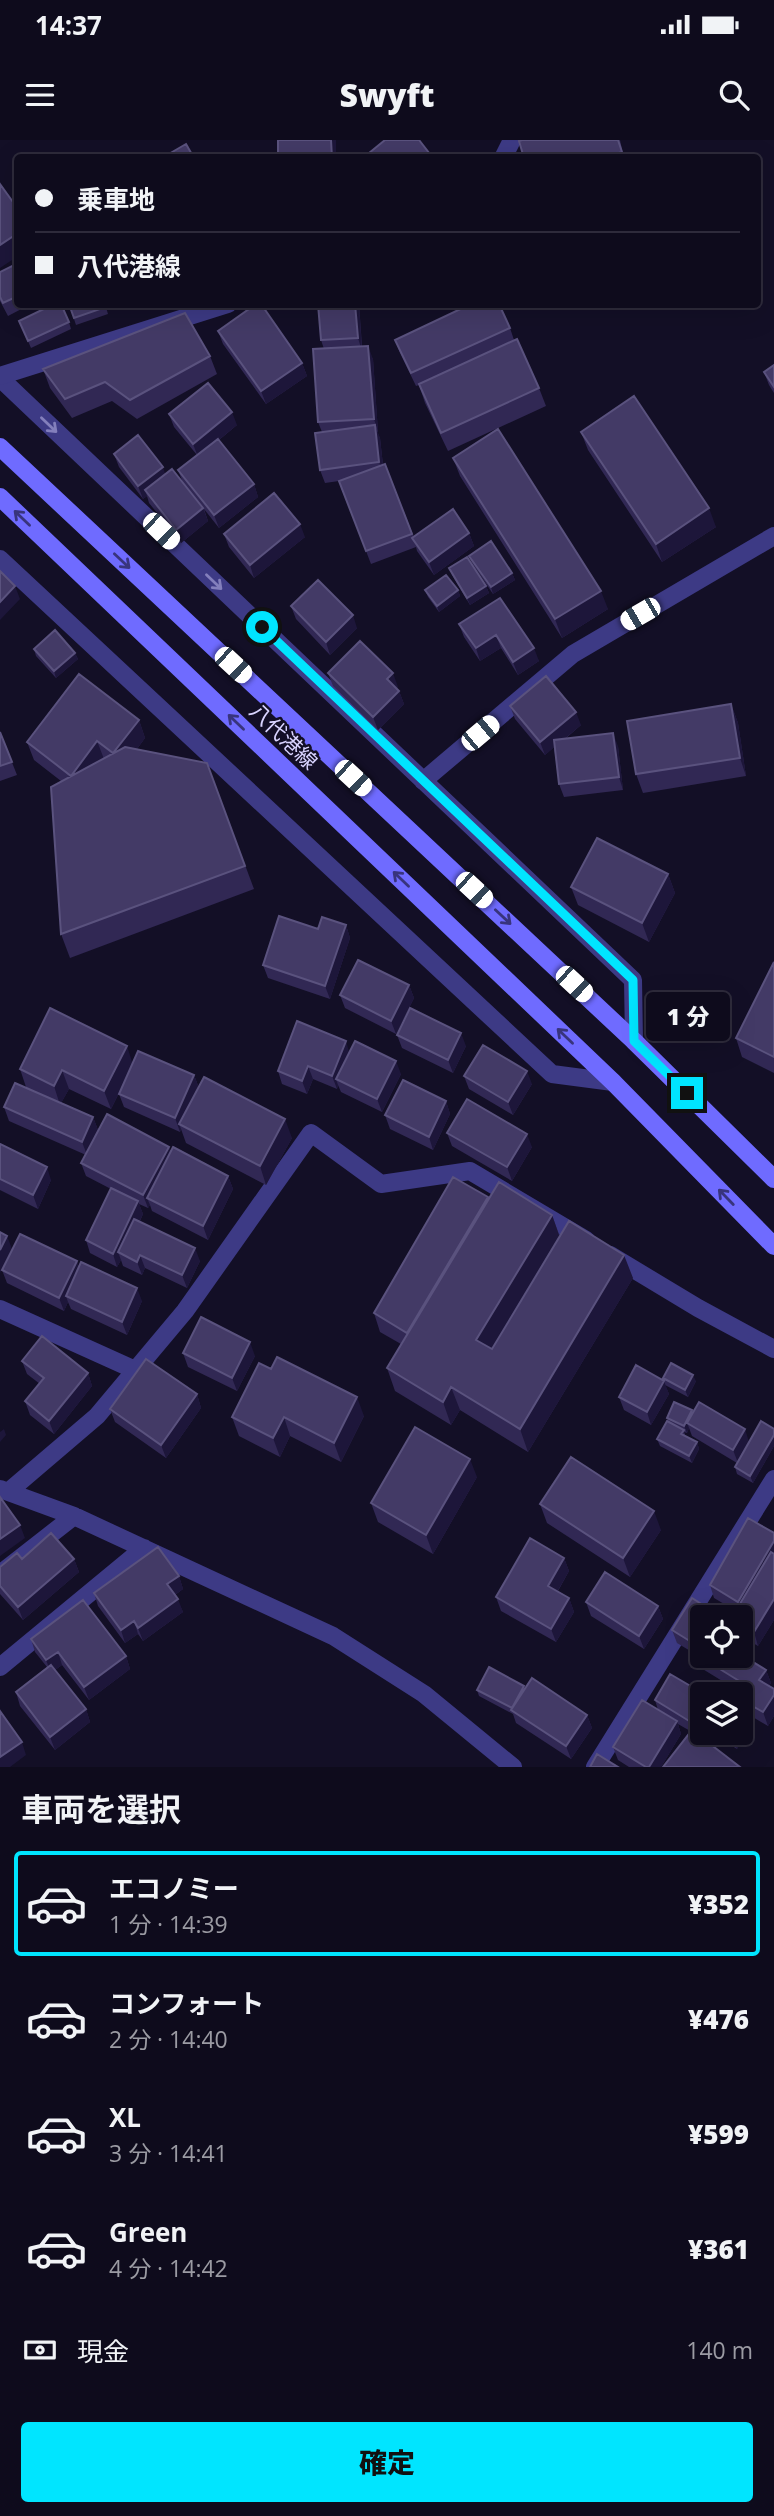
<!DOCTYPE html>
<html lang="ja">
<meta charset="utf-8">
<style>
:root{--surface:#0e0b1c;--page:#1c1929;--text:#f1f3f6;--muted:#9b9ba3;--line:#2e2b3b;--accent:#00e5ff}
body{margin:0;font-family:"Open Sans","Noto Sans JP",sans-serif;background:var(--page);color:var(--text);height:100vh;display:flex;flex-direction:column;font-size:26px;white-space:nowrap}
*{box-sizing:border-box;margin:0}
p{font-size:23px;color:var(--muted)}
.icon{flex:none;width:38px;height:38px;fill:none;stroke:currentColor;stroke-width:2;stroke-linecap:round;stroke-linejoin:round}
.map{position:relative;height:1627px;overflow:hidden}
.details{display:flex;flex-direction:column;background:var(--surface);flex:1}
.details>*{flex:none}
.hud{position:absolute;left:14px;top:14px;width:747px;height:154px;border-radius:7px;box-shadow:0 7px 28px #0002,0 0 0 2px var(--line);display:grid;align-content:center;height:154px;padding:0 21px;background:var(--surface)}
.buttons{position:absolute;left:690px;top:1465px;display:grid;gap:14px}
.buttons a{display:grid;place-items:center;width:63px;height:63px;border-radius:7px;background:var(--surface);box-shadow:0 7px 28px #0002,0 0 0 2px var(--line);font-size:35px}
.end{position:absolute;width:32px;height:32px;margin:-16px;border:9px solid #00e5ff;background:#111;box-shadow:0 0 0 4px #111}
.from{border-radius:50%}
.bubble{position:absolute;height:49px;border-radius:7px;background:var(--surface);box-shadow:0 7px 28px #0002,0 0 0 2px var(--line);font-size:23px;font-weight:800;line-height:49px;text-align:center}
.car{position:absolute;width:21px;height:42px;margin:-21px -10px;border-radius:9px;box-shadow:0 0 5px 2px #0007;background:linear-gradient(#fff 24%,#345 0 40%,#fff 0 76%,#345 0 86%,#fff 0)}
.hud b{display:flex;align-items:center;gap:24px;height:66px;font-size:26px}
.hud b+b{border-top:2px solid var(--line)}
.hud i{width:18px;height:18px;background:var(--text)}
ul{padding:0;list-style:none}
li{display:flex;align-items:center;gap:21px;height:105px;margin:0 14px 10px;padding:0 7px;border:4px solid transparent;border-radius:7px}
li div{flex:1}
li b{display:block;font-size:26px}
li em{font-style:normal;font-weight:800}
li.selected{border-color:var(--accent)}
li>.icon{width:63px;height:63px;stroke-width:1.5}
h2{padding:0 21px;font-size:32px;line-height:84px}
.pay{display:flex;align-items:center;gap:18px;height:77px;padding:0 21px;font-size:26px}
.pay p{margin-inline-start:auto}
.action{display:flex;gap:14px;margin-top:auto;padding:14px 21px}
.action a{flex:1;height:80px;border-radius:7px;background:var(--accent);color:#111;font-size:28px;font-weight:800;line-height:80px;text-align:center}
.status{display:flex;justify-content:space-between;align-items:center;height:49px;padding:0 35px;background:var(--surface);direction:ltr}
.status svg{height:19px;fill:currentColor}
header{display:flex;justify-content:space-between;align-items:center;height:91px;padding:0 21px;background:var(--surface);font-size:32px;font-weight:800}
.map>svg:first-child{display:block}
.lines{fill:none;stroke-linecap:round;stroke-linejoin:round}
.minor{stroke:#3d3a85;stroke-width:18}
.tertiary{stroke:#3d3a85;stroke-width:18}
.secondary{stroke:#6f6bff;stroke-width:18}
.wall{fill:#312854}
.shaded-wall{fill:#1d163a}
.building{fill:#433a66;stroke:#5a527e;stroke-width:2}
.oneway{stroke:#837fbc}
.oneway2{stroke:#38347d}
.route{stroke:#00e5ff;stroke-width:9}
.labels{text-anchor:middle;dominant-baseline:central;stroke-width:5;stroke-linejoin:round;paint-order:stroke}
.street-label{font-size:21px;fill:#d9d4ff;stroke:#130f26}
</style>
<div class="status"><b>14:37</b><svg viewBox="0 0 49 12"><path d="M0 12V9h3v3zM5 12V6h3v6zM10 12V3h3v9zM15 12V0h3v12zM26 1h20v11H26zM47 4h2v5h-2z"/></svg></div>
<header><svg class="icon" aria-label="menu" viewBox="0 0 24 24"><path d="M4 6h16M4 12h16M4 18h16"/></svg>Swyft<svg class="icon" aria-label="search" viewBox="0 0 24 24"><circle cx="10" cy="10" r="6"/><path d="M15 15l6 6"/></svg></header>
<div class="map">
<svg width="774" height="1627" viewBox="0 0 774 1627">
<rect width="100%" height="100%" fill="#130f26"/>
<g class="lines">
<path class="minor" d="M0,238L633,840L634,901
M0,419L552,934L613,942
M423,641L573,514L774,396
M610,1115L698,1168L774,1209
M0,1169L135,1230
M0,1349L74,1376L333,1496L424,1554L513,1627
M8,1352L97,1276L185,1171L311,993L381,1044L470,1031L586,1100
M0,1434L74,1376
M0,1527L144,1408
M595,1627L774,1339"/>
<path class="tertiary" d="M503,18L512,0
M0,236L228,164"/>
<path class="secondary" d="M0,307L634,901L774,1039
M0,357L613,942L774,1106"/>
</g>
<path class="wall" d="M522,0H620L624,18H524Z
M18,123V164H31L8,176L0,161V132Z
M69,164H105L108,174L76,185Z
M318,164H359L362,206L373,219L378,292H377L380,298L383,325L385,324L414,397L469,393L474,406L434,435L417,411L416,407L371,424L339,341L325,343L320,330L322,292L318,282L324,209L321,200Z
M19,181L69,182L71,189L31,208Z
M510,188L514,200L539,248L546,266L448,311L425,263L419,245L416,246L400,213L395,200Z
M218,191L302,223L307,236L266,264L223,204Z
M210,216L217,234L137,279L112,261L72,278L50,248L43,229Z
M774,225V253L769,245L764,232Z
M169,274L237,285L219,300L254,344L258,357L219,388L204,369L208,381L181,403L149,363L147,356L143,359L119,327L114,314L165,334L183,343L178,330L197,315L174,287Z
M581,292L716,387L662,422L588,310Z
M453,318L608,469L562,498L460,336Z
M224,394L305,397L254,438L229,407Z
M469,416L512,433L515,440L493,454L472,423Z
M449,428L486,446L489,453L470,465L452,435Z
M425,450H458L460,456L439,472L428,457Z
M500,458L539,521L518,535L501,508L480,521L464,497L459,484Z
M291,466L357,488L330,515L296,479Z
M34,509L75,513L78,519L56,538L36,516Z
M328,533L398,547L396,548L399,551L404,564L378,590L333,546Z
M731,564L738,583L746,636L643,653L636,634Z
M510,566L581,585L565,599L618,606L623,650L564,657L559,644L554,607L545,615L515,579Z
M139,580L145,598L137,609L207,623L254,749L70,818L61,794V641L34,620L27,602Z
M0,592L17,635L0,641Z
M668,734L675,753L649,802L578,765L571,747Z
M346,785L350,798L330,859L268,838L263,825L318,789Z
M774,822V933L742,917L736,898Z
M409,845L414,858L396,894L345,868L340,855Z
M397,895L466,906L453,933L402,908Z
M349,912L401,934L382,972L341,952L338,945L337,949L313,939L307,954L282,944L278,931Z
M133,923L194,935L199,948L292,998L266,1045L186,1003L181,989L180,992L124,967L119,954L120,951L111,969L69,949L61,963L93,977L98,990L92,1002L169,1007L171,1012L228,1036L233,1049L208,1100L152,1071L150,1065L148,1068L139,1064L143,1074L140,1081L200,1121L187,1148L145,1128L142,1135L123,1126L121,1120L117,1127L90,1113L86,1100L111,1049L86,1036L81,1023L86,1015L9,981L4,967L26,947L20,929Z
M464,936L532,944L513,975L469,949Z
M446,961L450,974L433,1010L390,989L385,975Z
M447,993L532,1007L512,1041L452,1006Z
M0,1004L51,1040L38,1069L0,1050Z
M488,1059L552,1075L560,1097L633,1138L528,1312L460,1270L451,1285L395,1251L387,1228L401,1204L380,1192L374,1173Z
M77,1121L79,1128L142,1161L127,1195L71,1169L68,1162L64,1171L7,1143L2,1130Z
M183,1213L255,1216L237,1251L188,1227Z
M22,1221L88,1233L92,1246L54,1294L30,1275L25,1261L40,1244L27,1234Z
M663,1238L696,1241L688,1257L665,1245L669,1254L651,1285L624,1270L619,1257L664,1240Z
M197,1254L201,1268L166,1318L115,1282L110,1269Z
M693,1273L749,1302L774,1289V1306L753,1343L737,1334L735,1327L737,1323L692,1296L689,1288L687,1293L684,1292L686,1297L697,1302L699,1309L692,1323L660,1306L657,1299L668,1282L667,1278Z
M364,1276L341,1322L290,1296L280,1317L239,1296L232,1277Z
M477,1337L433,1414L378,1382L371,1363Z
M540,1364L661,1390L630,1437L547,1383Z
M774,1393V1480L758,1506L740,1495V1477L736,1471L714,1458L710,1445Z
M564,1418L569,1431L558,1451L569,1458L574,1472L556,1502L501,1471L496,1457Z
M74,1419L79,1432L23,1480L0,1454V1427Z
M179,1436L183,1449L175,1455L183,1472L143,1501L138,1494L125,1503L98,1466L94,1453Z
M692,1458L721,1477H702V1516H740V1514L766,1530L771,1543L769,1546L774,1549V1576L768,1586L746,1573L742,1560L745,1555L701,1528L697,1515L677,1503L672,1490Z
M586,1462L658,1466L663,1479L644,1509L591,1476Z
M31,1499L126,1516L130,1529L89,1560L62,1525L55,1530L86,1569L90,1582L55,1610L20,1566L16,1552L47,1527L35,1512Z
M477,1550L587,1575L592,1588L571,1619L516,1583L513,1574L479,1556Z
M702,1554V1592L699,1596L678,1584L681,1594L661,1627H629L618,1620L613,1607L658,1570L655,1560Z
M743,1577L747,1590L737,1609L710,1592H740Z"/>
<path class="shaded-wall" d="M331,0H336V18H332Z
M18,93V116L0,128V105Z
M355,164H359L362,211L358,198Z
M368,206L373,219L378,292L374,279Z
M302,223L307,236L266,264L261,251Z
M232,272L237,285L198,317L193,304Z
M375,285L380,298L384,335L379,322Z
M163,327L167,340L145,350L147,356L143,359L138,346Z
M254,344L258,357L219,388L214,375Z
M203,368L208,381L181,403L176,390Z
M709,368L716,387L662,422L656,404Z
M300,384L305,397L254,438L250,425Z
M469,393L474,406L434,435L429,422Z
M512,433L515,440L493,454L491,447Z
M15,446L20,459L0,480V462Z
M486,446L489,453L470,465L467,458Z
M458,450L460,456L439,472L437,466Z
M601,451L608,469L562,498L555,479Z
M353,475L357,488L330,515L326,502Z
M496,495L501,508L480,521L476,508Z
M534,508L539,521L518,535L513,522Z
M75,513L78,519L56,538L54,531Z
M393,533L398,547L392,552L387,539Z
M399,551L404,564L378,590L373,577Z
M731,564L738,583L746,636L740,618Z
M576,572L581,585L545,615L540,602Z
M139,580L145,598L120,632L113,613Z
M613,593L618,606L623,650L619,637Z
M97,601L104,619L71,636Z
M668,734L675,753L649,802L642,783Z
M346,785L350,798L330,859L325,846Z
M409,845L414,858L396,894L391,881Z
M461,893L466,906L453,933L448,920Z
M346,901L350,915L336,939L338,945L337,949L332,936Z
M127,906L133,925L111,969L104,951Z
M396,921L401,934L382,972L377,959Z
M308,926L313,939L307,954L302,941Z
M62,930L69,949L60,965L54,946Z
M527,931L532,944L513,975L508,962Z
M194,935L199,948L179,984L181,989L180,992L175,978Z
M446,961L450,974L433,1010L429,997Z
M93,977L98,990L87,1015L82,1002Z
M285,979L292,998L266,1045L260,1026Z
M527,994L532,1007L512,1041L507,1027Z
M169,1007L174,1020L147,1058L150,1065L148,1068L143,1055Z
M47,1027L51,1040L38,1069L33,1055Z
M228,1036L233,1049L208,1100L203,1086Z
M488,1057L494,1076L408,1193Z
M138,1061L143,1074L123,1115L118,1112L121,1120L117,1127L113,1114Z
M552,1075L560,1098L485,1223L476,1200Z
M7,1096L12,1109L0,1133V1110Z
M195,1108L200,1121L187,1148L182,1135Z
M140,1115L145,1128L142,1135L137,1122Z
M624,1115L633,1138L528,1312L520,1289Z
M77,1121L81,1134L66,1156L68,1162L64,1171L59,1158Z
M137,1148L142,1161L127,1195L122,1182Z
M250,1202L255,1216L237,1251L232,1238Z
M88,1233L92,1246L54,1294L49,1281Z
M693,1235L696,1241L688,1257L685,1250Z
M664,1241L669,1254L651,1285L647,1272Z
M451,1247L460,1270L451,1285L443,1262Z
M197,1254L201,1268L166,1318L161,1305Z
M357,1257L364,1276L341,1322L334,1303Z
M692,1270L695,1277L687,1283L689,1288L687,1293L684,1286Z
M284,1277L290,1296L280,1317L273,1298Z
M4,1289L6,1295L0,1302V1292Z
M745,1289L749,1302L738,1323L733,1310Z
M774,1295V1306L753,1343L750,1336Z
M697,1302L699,1309L692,1323L689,1316Z
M470,1319L477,1337L433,1414L426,1395Z
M654,1371L661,1390L630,1437L623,1418Z
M20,1385L25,1398L0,1416V1399Z
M774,1401V1422L743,1475L738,1462Z
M564,1418L569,1431L553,1459L548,1446Z
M74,1419L79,1432L23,1480L18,1467Z
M179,1436L183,1449L172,1457L167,1444Z
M569,1458L574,1472L556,1502L551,1489Z
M178,1459L183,1472L143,1501L138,1488Z
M774,1459V1480L758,1506L754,1492Z
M658,1466L663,1479L644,1509L639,1496Z
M134,1481L138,1494L125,1503L121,1490Z
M58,1512L62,1525L51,1533L46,1520Z
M126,1516L130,1529L89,1560L84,1547Z
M766,1530L771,1543L764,1553L759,1540Z
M524,1546L526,1552L512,1568Z
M774,1555V1576L768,1586L763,1572Z
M86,1569L90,1582L55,1610L50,1597Z
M587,1575L592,1588L571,1619L566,1606Z
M699,1576L702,1583V1592L699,1597L694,1584Z
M743,1577L747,1590L737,1609L732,1596L734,1592H740V1581Z
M677,1581L681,1594L661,1627H649Z
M22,1602L26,1615L10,1627H0V1617Z"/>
<path class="building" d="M278,0H331L332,18H278Z
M385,0H419L433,18H363Z
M522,0H618L622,12L602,18H524L519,1Z
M186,4L194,18H162Z
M0,44L18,69V93L0,105Z
M18,123V156L3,163L0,157V132Z
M54,164H61L69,182L28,201L19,181Z
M69,164H105L106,167L74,178Z
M256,164H261L302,223L261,251L218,191Z
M318,164H355L358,198L321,200Z
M471,164H499L510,188L411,233L395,200Z
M185,173L210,216L130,260L105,242L65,259L43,229Z
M517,199L539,248L441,293L419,244Z
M368,206L374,279L318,282L313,209Z
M774,225V247L764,232Z
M208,243L232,272L193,304L169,274Z
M634,256L709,368L656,404L581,292Z
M375,285L379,322L320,330L315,293Z
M498,289L601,451L555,479L453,318Z
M138,295L163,327L138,346L114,314Z
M218,299L254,344L214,375L178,330Z
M385,324L412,394L366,411L339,341Z
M172,329L203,368L176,390L145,350Z
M274,353L300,384L250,425L224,394Z
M453,369L469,393L429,422L412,398Z
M491,401L512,433L491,447L469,416Z
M467,417L486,446L467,458L449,428Z
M0,431L15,446L0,462Z
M446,435L458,450L437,466L425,450Z
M318,440L353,475L326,502L291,466Z
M500,458L534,508L513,522L496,495L476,508L459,484Z
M55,490L75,513L54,531L34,509Z
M360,501L393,533L387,539L399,551L373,577L328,533Z
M79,534L139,580L113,613L97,601L71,636L27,602Z
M546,536L576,572L540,602L510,566Z
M731,564L740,618L636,634L627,581Z
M0,592L12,622L0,626Z
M613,593L619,637L559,644L554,600Z
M125,607L207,623L245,726L61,794L51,647Z
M597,698L668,734L642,783L571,747Z
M279,776L318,789L322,777L346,785L325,846L263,825Z
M358,820L409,845L391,881L340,855Z
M774,822V917L736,898Z
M50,868L127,906L104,951L62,930L54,946L20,929Z
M410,868L461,893L448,920L397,895Z
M297,881L346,901L332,936L308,926L302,941L278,931Z
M355,901L396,921L377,959L336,939Z
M483,905L527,931L508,962L464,936Z
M138,911L194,935L175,978L119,954Z
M204,937L285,979L260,1026L179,984Z
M403,940L446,961L429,997L385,975Z
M15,943L93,977L82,1002L4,967Z
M467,959L527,994L507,1027L447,993Z
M107,974L169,1007L143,1055L81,1023Z
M0,1004L47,1027L33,1055L0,1039Z
M173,1007L228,1036L203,1086L147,1058Z
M453,1037L488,1057L407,1193L374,1173Z
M499,1042L552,1075L476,1200L492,1209L569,1081L624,1115L520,1289L451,1247L443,1262L387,1228Z
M111,1048L138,1061L113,1114L86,1100Z
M134,1079L195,1108L182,1135L140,1115L137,1122L118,1112Z
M0,1092L7,1096L0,1110Z
M20,1094L77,1121L59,1158L2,1130Z
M81,1122L137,1148L122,1182L66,1156Z
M201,1177L250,1202L232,1238L183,1213Z
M42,1196L88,1233L49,1281L25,1261L44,1238L22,1221Z
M277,1217L357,1257L334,1303L284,1277L273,1298L232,1277L259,1223L271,1229Z
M146,1219L197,1254L161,1305L110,1269Z
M671,1223L693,1235L685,1250L663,1238Z
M636,1225L664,1241L647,1272L619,1257Z
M674,1262L692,1270L684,1286L667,1278Z
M699,1262L745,1289L733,1310L687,1283Z
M667,1281L684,1290L681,1294L697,1302L689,1316L657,1299Z
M761,1281L774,1289V1295L750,1336L735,1327Z
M415,1287L470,1319L426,1395L371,1363Z
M571,1317L654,1371L623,1418L540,1364Z
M0,1357L20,1385L0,1399Z
M748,1378L774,1393V1401L738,1462L710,1445Z
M51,1393L74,1419L18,1467L0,1446V1427L17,1413L22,1419Z
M530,1398L564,1418L548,1446L569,1458L551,1489L496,1457Z
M158,1407L179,1436L167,1444L178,1459L138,1488L134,1481L121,1490L94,1453Z
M771,1412L774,1414V1459L754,1492L740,1485V1477H732Z
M605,1432L658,1466L639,1496L586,1462Z
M692,1458L720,1476L702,1477V1516H740V1514L766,1530L759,1540L774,1549V1555L763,1572L742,1560L749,1547L697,1515L701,1508L672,1490Z
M83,1460L126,1516L84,1547L58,1512L46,1520L31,1499Z
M51,1525L86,1569L50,1597L16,1552Z
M489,1527L524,1546L512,1568L477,1550Z
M670,1534L704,1554H702V1577L699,1576L694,1584L655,1560Z
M532,1538L587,1575L566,1606L511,1570Z
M642,1560L677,1581L649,1627H646L613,1607Z
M0,1571L22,1602L0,1617Z
M692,1590L740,1627H663Z
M597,1614L618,1627H590Z"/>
<defs><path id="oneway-shaft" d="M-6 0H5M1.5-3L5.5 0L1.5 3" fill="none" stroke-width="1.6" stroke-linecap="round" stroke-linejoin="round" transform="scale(1.75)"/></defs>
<g class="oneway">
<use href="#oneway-shaft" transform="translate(49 285) rotate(44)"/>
<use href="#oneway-shaft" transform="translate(214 442) rotate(44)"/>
</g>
<g class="oneway2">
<use href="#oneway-shaft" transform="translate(22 378) rotate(-136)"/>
<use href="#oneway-shaft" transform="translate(122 421) rotate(43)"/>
<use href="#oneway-shaft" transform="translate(236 582) rotate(-136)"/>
<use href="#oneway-shaft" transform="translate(401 739) rotate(-136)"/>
<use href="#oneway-shaft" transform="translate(503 777) rotate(43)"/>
<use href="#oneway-shaft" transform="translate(565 896) rotate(-136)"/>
<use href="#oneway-shaft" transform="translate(726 1057) rotate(-134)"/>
</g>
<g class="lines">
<path class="route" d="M262,487L633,840L634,901L687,953"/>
</g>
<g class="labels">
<g class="street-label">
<text transform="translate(284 596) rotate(44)">八代港線</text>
</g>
</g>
</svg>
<div class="buttons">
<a><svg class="icon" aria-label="locate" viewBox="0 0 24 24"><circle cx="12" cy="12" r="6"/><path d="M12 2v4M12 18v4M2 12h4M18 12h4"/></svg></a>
<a><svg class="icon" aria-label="layers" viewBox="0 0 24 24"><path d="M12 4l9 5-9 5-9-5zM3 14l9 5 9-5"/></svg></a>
</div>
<i class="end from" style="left:262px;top:487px"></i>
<i class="end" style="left:687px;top:953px"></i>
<div class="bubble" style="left:646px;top:852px;width:84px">1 分</div>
<i class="car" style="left:161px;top:391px;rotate:134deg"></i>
<i class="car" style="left:640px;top:474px;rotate:240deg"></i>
<i class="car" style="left:233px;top:525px;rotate:133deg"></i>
<i class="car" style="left:480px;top:593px;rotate:50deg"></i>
<i class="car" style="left:353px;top:638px;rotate:133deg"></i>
<i class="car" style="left:474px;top:750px;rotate:133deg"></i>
<i class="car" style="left:574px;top:844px;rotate:133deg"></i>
<div class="hud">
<b><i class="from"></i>乗車地</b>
<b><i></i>八代港線</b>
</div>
</div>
<section class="details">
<h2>車両を選択</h2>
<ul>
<li class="selected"><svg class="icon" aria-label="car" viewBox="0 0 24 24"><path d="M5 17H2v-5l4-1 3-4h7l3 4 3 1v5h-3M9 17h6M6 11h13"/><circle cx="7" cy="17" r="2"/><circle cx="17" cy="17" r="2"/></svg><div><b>エコノミー</b><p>1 分 · 14:39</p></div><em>¥352</em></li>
<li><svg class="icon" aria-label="car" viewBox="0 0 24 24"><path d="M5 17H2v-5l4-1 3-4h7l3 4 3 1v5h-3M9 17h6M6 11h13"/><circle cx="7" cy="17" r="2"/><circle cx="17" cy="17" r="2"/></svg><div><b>コンフォート</b><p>2 分 · 14:40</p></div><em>¥476</em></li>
<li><svg class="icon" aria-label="car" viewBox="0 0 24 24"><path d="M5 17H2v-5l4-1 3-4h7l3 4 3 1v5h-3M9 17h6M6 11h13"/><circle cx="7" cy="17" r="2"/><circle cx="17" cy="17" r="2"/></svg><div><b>XL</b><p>3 分 · 14:41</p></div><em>¥599</em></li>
<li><svg class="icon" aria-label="car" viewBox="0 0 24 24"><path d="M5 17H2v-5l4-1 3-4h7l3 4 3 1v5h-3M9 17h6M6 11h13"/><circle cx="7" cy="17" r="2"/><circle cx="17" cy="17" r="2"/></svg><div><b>Green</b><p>4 分 · 14:42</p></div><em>¥361</em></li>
</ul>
<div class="pay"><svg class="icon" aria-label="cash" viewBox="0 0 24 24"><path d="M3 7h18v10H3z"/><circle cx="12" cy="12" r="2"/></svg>現金<p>140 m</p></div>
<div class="action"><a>確定</a></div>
</section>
